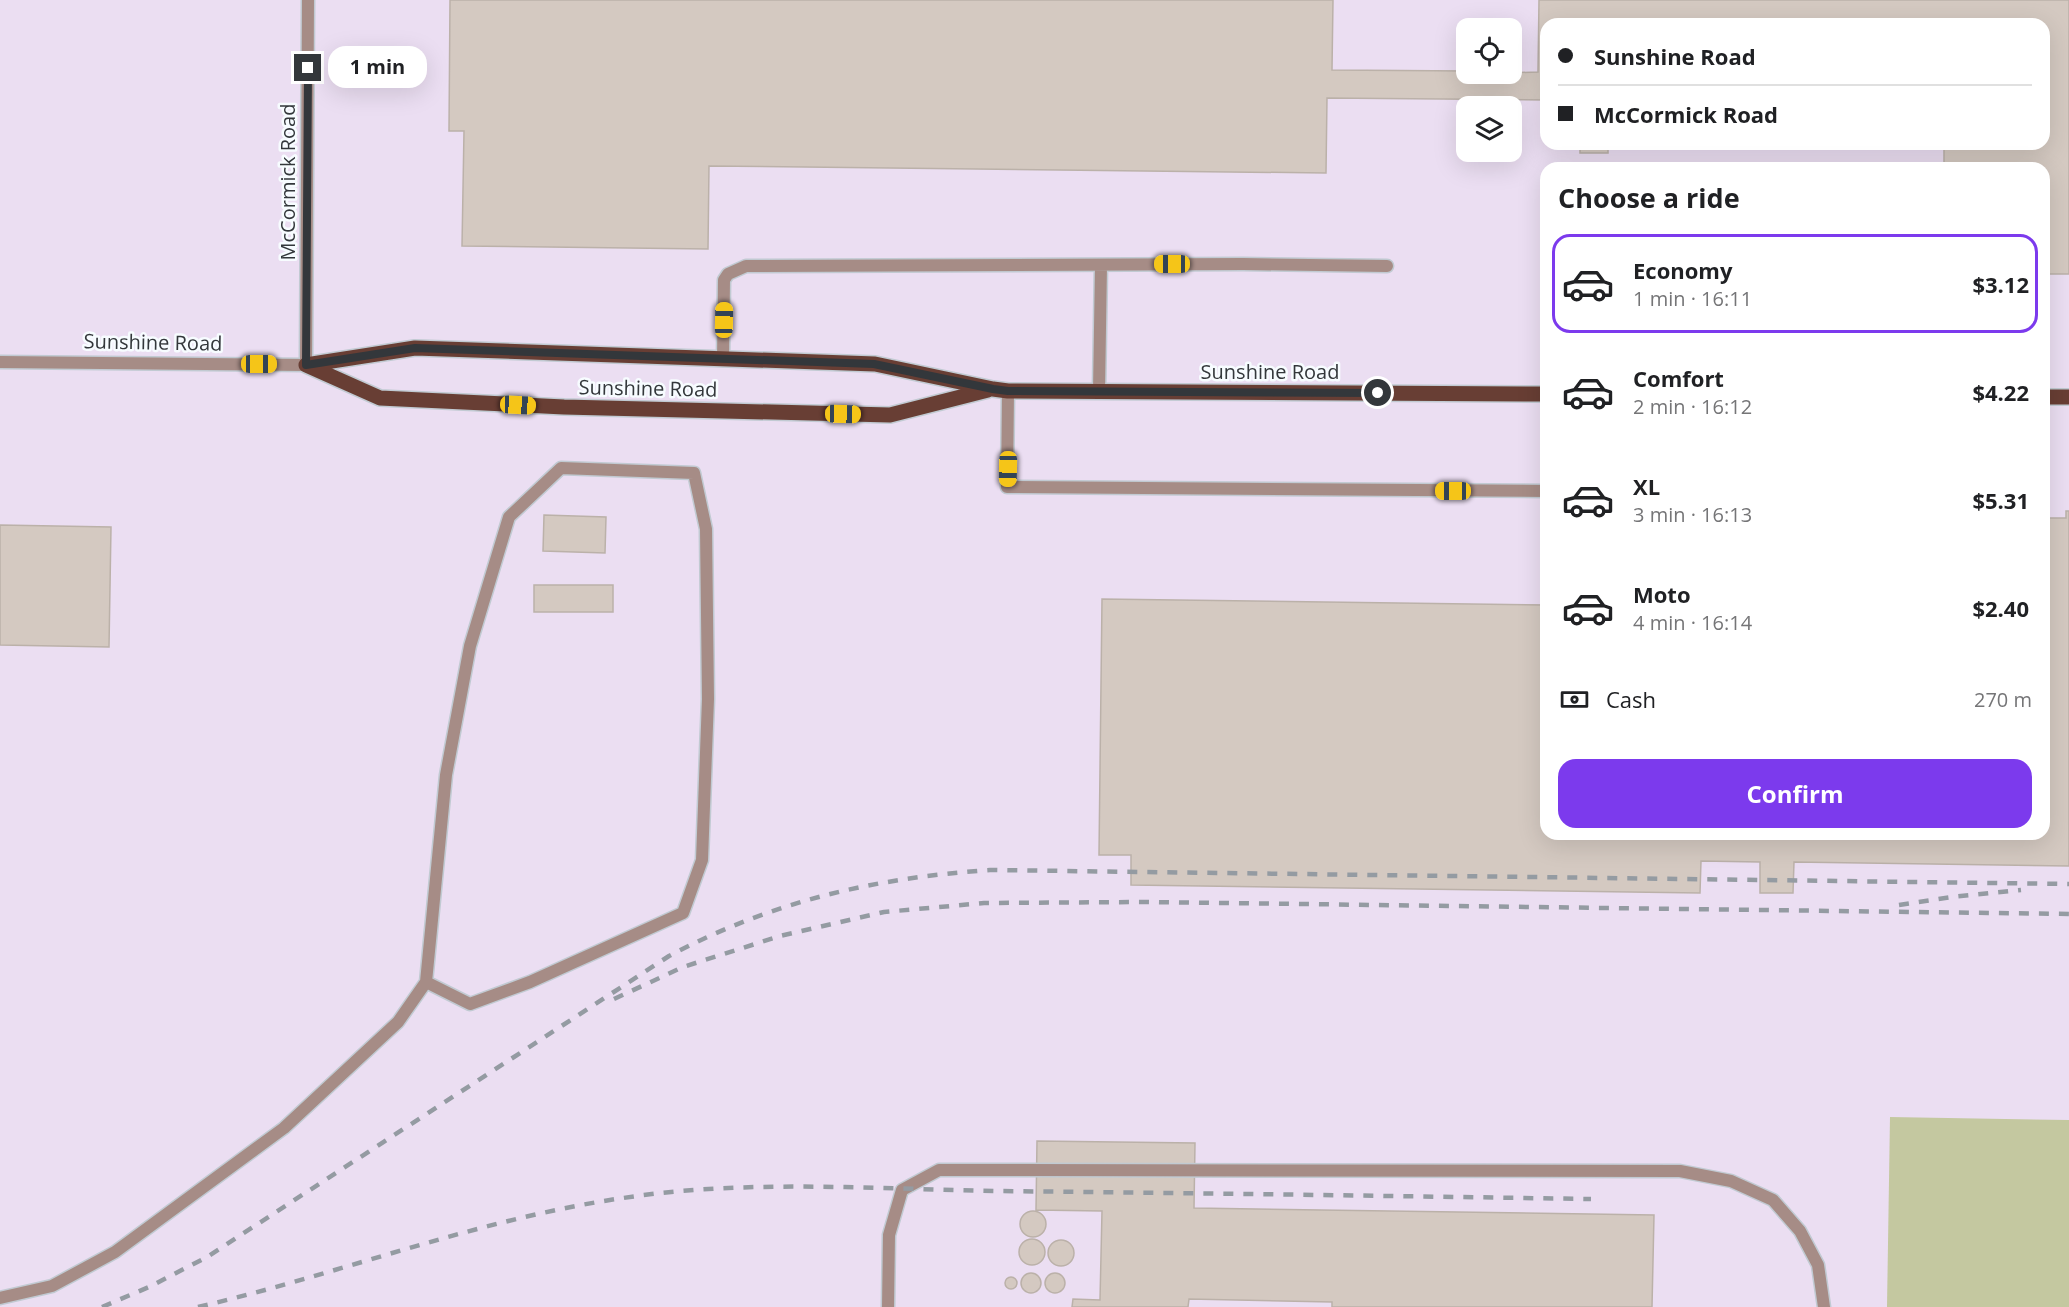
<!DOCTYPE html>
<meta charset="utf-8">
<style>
:root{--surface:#fff;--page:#f6f6f6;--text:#202124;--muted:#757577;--line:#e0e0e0;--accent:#7c3aed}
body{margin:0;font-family:"Open Sans",sans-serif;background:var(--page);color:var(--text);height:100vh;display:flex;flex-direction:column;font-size:22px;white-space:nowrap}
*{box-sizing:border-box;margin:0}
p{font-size:20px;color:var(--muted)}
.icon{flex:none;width:33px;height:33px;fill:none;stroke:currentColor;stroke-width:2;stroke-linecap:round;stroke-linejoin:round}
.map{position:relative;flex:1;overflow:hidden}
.drawer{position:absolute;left:1540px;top:162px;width:510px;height:678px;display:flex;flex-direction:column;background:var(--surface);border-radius:18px;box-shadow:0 6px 24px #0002}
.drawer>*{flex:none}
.banner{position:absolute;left:1540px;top:18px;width:510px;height:132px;border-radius:18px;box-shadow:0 6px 24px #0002;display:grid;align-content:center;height:132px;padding:0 18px;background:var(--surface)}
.tools{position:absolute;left:1456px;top:18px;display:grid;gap:12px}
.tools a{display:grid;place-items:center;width:66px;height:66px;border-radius:12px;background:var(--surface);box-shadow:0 6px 24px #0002;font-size:30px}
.end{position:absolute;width:27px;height:27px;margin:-14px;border:8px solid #33373b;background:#fff;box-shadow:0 0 0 3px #fff}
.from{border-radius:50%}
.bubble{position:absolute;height:42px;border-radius:18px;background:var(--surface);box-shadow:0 6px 24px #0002;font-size:20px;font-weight:700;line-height:42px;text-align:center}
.car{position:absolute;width:18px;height:36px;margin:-18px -9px;border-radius:8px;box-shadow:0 0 4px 2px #0007;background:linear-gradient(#f5c518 24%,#345 0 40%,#f5c518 0 76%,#345 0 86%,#f5c518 0)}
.banner b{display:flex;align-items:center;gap:21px;height:57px;font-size:22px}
.banner b+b{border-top:2px solid var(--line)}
.banner i{width:15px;height:15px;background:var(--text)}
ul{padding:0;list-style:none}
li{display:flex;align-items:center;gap:18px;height:99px;margin:0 12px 9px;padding:0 6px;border:3px solid transparent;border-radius:18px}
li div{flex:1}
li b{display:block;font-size:22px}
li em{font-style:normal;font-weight:700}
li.on{border-color:var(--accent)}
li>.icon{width:54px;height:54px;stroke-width:1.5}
h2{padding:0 18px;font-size:27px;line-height:72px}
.pay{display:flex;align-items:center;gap:15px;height:66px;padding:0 18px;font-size:22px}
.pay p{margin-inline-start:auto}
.primary-button{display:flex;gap:12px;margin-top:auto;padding:12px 18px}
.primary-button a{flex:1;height:69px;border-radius:18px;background:var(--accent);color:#fff;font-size:24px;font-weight:700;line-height:69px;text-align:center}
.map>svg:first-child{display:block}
.industrial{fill:#ebdef2;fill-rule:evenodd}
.green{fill:#c4c8a0}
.building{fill:#d4c9c1;stroke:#bbb1a9;stroke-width:1.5}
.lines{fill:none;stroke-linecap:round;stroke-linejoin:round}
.service-casing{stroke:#c1cad2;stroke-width:15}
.minor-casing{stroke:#c1cad2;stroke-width:15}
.primary-casing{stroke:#c1cad2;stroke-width:18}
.service{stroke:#a68c86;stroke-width:12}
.minor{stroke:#a68c86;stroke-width:12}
.primary{stroke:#683e34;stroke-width:15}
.rail{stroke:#949ba2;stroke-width:4.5;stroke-dasharray:10 10;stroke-linecap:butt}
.route{stroke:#33373b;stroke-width:8}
.labels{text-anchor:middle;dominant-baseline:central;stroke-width:5;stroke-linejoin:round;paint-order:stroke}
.street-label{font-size:20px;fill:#33373b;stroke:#f7fcff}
</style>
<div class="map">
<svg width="2069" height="1307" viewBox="0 0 2069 1307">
<rect width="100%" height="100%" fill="#e5eff8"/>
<path class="industrial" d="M0,0H2069V1307H0ZM1546,24H2044V144H1546ZM1467,28H1512V74H1467ZM1467,106H1512V152H1467ZM1546,168H2044V834H1546Z"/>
<path class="green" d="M1890,1117L2069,1120V1307H1887Z"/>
<path class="building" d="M450,0H1333L1332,70L1467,71V74L1538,72L1539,0H2069V274H2044V168H1944V144H2044V24H1546V100L1327,98L1326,173L709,166L708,249L462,246L464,131H449Z
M1580,144H1608V153H1580Z
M2066,511H2069V866L1794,862L1793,893H1760V862L1701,861L1700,893L1131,885V855H1099L1102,599L1546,605V834H2044V518H2066Z
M544,515L606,517L605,553L543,551Z
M0,525L111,527L109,647L0,645Z
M534,585H613V612H534Z
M1037,1141L1195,1143L1194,1208L1654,1215L1652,1307H1332V1302L1189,1299L1188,1307H1072L1073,1299L1100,1300L1102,1211L1036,1210Z
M1020 1224a13 13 0 1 1 26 0a13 13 0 1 1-26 0Z
M1019 1252a13 13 0 1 1 26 0a13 13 0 1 1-26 0Z
M1048 1253a13 13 0 1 1 26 0a13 13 0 1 1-26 0Z
M1045 1283a10 10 0 1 1 20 0a10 10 0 1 1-20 0Z
M1021 1283a10 10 0 1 1 20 0a10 10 0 1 1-20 0Z
M1005 1283a6 6 0 1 1 12 0a6 6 0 1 1-12 0Z"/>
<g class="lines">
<defs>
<path id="service" d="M723,360L724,280L728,274L746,266L1243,264L1387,266
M1008,391L1007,487L1546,491
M1099,391L1101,265
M561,468L694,473L706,529L708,699L702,860L683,913L530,982L470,1004L426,982L446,775L470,646L509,517Z
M0,1298L52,1286L115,1252L284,1128L398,1022L426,982
M888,1307L889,1235L902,1190L939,1170L1680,1171L1731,1181L1773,1200L1800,1231L1818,1265L1824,1307"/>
<path id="minor" d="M0,362L306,365L308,0"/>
<path id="primary" d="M306,365L415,348L875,364L993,389L1008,391L1546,394
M306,365L380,398L564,407L890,415L988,390
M2044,397H2069"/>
</defs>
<use href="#service" class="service-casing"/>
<use href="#minor" class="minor-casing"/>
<use href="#primary" class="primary-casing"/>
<use href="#service" class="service"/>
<use href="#minor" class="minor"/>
<use href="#primary" class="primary"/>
<path class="rail" d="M1899,905L1952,897L2021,890
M614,999L683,967L780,936L884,912L984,903L1147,902L2069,914
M102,1307L149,1287L207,1257L669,956C773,901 874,878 990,870L2069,884
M198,1307C340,1274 478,1219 623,1198C746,1179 873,1189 997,1191C1195,1193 1393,1196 1591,1199"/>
</g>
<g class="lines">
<path class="route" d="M308,68L306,365L415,348L874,364L993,389L1008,391L1378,393"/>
</g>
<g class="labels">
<g class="street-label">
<text transform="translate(287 182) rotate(-90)">McCormick Road</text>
<text transform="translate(153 342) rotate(1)">Sunshine Road</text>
<text x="1270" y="371">Sunshine Road</text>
<text transform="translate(648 388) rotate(1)">Sunshine Road</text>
</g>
</g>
</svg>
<div class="tools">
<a><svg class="icon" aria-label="locate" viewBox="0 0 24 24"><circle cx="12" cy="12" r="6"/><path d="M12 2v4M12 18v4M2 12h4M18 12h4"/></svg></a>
<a><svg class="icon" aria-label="layers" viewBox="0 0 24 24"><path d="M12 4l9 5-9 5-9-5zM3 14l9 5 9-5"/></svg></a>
</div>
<i class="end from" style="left:1378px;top:393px"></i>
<i class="end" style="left:308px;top:68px"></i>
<div class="bubble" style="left:328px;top:46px;width:99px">1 min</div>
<i class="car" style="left:1172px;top:264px;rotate:270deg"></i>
<i class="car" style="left:724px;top:320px;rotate:1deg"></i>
<i class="car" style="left:259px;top:364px;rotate:90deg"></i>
<i class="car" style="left:518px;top:405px;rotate:93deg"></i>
<i class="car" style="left:843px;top:414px;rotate:91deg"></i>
<i class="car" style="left:1008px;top:469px;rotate:181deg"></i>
<i class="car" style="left:1453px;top:491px;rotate:270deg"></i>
<div class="banner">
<b><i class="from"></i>Sunshine Road</b>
<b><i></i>McCormick Road</b>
</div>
<section class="drawer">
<h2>Choose a ride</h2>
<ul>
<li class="on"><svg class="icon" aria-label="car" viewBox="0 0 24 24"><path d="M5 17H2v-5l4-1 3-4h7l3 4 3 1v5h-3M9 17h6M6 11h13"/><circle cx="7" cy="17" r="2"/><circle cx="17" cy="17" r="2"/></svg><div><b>Economy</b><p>1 min · 16:11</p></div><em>$3.12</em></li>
<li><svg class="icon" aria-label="car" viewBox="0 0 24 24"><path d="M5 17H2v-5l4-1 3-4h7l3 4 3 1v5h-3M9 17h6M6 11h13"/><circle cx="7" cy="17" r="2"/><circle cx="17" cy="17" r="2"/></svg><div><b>Comfort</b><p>2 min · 16:12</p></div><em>$4.22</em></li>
<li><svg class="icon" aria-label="car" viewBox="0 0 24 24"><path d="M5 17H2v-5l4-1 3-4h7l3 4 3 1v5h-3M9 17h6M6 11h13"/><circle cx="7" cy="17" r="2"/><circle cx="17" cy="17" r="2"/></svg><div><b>XL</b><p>3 min · 16:13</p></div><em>$5.31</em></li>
<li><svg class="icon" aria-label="car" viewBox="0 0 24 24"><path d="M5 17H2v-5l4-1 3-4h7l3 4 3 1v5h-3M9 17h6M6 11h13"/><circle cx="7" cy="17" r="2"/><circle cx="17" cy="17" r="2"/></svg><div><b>Moto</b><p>4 min · 16:14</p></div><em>$2.40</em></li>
</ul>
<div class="pay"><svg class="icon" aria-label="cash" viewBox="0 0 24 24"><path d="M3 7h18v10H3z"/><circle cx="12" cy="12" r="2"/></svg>Cash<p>270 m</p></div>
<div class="primary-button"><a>Confirm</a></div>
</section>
</div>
